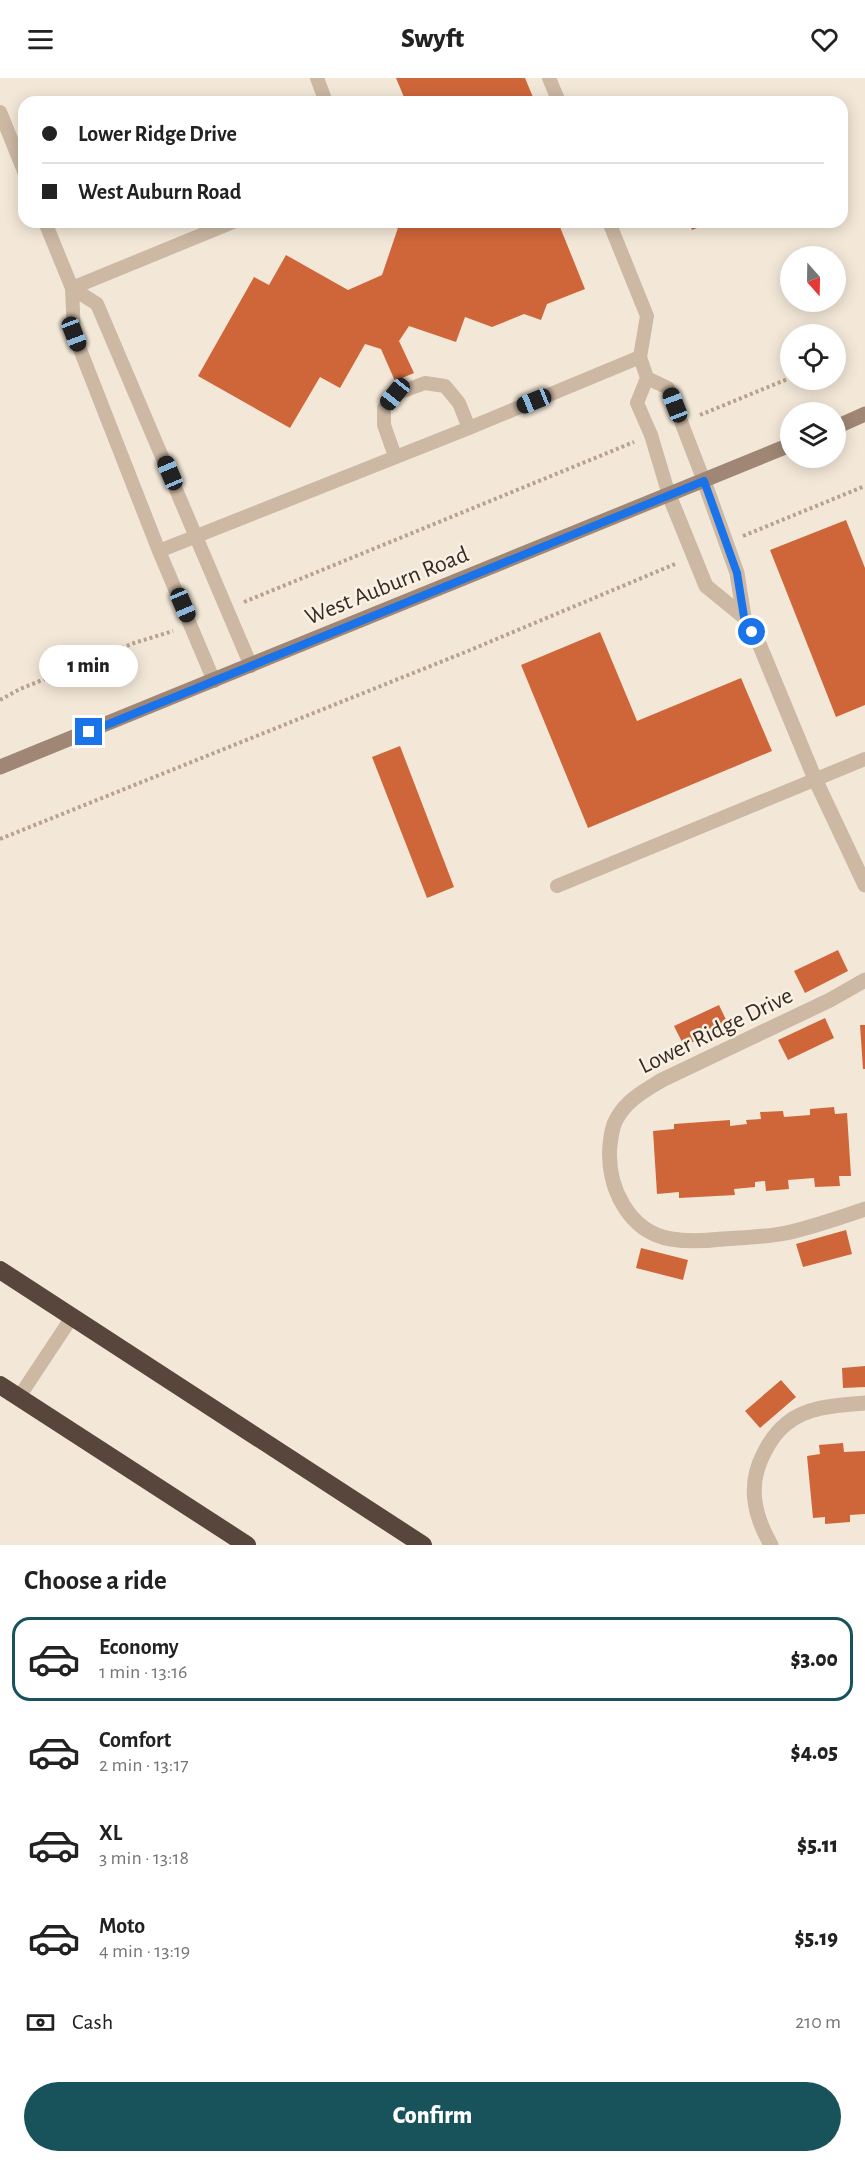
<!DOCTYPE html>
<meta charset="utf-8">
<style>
:root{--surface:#fff;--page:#f6f6f6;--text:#222;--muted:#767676;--line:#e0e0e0;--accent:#18535b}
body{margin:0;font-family:"Alegreya Sans",sans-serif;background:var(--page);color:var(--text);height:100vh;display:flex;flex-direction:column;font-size:22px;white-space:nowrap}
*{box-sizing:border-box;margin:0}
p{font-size:20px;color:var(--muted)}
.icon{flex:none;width:33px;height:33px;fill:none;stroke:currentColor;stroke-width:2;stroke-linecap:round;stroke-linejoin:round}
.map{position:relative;height:1467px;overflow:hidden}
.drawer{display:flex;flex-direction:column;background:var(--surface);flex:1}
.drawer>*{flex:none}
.top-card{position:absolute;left:18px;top:18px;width:830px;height:132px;border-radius:18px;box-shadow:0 3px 15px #0003;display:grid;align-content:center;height:132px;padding:0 24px;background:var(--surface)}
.needle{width:39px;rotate:160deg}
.controls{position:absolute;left:780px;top:168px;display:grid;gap:12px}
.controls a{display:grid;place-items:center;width:66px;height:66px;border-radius:50%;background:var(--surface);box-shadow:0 3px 15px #0003;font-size:30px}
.end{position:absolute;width:27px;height:27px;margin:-14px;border:8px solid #1a73e8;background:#fff;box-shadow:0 0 0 3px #fff}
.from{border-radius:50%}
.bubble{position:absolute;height:42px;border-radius:21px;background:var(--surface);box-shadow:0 3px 15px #0003;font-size:20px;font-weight:800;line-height:42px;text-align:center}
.car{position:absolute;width:18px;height:36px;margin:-18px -9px;border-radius:8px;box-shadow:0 0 4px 2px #0007;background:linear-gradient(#222 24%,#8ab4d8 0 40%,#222 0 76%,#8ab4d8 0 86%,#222 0)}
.top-card b{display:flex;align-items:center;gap:21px;height:57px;font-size:22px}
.top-card b+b{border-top:2px solid var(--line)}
.top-card i{width:15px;height:15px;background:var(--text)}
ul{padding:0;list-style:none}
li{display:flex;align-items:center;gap:18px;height:84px;margin:0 12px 9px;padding:0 12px;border:3px solid transparent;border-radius:18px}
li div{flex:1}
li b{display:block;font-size:22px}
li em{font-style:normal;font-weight:800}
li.active{border-color:var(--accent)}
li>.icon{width:54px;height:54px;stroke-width:1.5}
h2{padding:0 24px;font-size:27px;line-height:72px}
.pay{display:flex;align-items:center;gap:15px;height:66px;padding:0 24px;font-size:22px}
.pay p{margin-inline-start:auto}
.cta{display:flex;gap:12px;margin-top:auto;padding:12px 24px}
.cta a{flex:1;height:69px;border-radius:36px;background:var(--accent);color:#fff;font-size:24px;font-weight:800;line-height:69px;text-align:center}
header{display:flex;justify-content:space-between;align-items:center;height:78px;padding:0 24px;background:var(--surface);font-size:27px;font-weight:800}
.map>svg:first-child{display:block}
.building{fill:#cf663a}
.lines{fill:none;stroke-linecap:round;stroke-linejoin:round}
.path{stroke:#b8a28d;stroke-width:4;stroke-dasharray:3 3;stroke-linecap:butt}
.lane{stroke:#ccb8a3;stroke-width:14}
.street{stroke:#ccb8a3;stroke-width:15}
.secondary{stroke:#a08674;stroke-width:15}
.highway{stroke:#58463c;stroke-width:18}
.route{stroke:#1a73e8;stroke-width:8}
.labels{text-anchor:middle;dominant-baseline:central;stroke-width:5;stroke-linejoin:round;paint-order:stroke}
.street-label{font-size:24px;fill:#362c26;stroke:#faf1e4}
</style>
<header><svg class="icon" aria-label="menu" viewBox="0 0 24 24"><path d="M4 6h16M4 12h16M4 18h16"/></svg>Swyft<svg class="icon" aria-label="heart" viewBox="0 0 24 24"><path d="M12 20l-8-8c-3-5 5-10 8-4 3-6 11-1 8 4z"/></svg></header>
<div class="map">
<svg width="865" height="1467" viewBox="0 0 865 1467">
<rect width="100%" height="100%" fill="#f3e8d8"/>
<path class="building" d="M396,0H525L535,24H406Z
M400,144H558L585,211L547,226L541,242L524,236L492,249L465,239L456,264L409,248L399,263L414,295L395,303L381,271L365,266L340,310L320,299L290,350L198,298L254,199L269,207L286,177L348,212L382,197Z
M689,144H712L692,152Z
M846,442L865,490V627L836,639L770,472Z
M600,554L637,643L741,600L772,673L588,750L521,587Z
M400,668L454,809L427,820L372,679Z
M838,872L848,893L805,915L794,893Z
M719,927L729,948L684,968L674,948Z
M825,940L834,960L788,982L778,962Z
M860,947H865V991H863Z
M834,1029L835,1036L847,1035L851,1098H839L840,1108L815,1109L814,1100L788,1102L789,1111L766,1113L765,1103L755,1104V1109L734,1111L735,1117L679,1120V1114L657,1116L653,1053L674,1051V1046L730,1042V1048L747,1046L746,1042L761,1041L760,1034L783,1033L784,1039L810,1037V1031Z
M846,1152L852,1176L803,1189L796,1166Z
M641,1170L688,1182L683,1202L636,1190Z
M865,1288V1309L843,1310L842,1290Z
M781,1302L796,1319L760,1350L745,1333Z
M843,1365L844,1374L865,1373V1436L850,1437V1444L825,1446V1439L813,1440L807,1378L820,1376L819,1367Z"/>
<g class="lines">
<path class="path" d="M700,337L790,300
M743,458L865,408
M244,524L634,364
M0,622L20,611L134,565L173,553
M0,761L468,573L675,486"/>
<path class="lane" d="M317,0L326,24
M549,0L559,24
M0,34L24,93
M45,144L72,210L233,144
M609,144L647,238L640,279L647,300L637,325L651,357L669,417
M647,300L668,310L704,403
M395,378L384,347V330L395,316L425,305L445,308L459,325L469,350
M159,473L469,350L640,279
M214,603L159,473L74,256L72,210L97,226L251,588
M557,808L865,681
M19,1319L72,1239"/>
<path class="street" d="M669,417L706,508L744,539L737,495L704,403
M744,539L760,568L815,701L865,807
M865,902L830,922L662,1002C644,1013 627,1022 617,1040C612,1048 611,1058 610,1067C606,1107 628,1154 671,1161C688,1164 705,1163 722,1161C743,1160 765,1159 786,1155C813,1149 839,1140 865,1131
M771,1467C754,1437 747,1407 764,1375C769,1365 776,1354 786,1346C807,1328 839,1327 865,1325"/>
<path class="secondary" d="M836,349L865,336
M0,689L790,367"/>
<path class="highway" d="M0,1192L423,1467
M0,1307L247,1467"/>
</g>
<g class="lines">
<path class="route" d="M89,654L704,403L737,495L744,539L752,554"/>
</g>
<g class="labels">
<g class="street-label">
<text transform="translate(387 508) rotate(-22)">West Auburn Road</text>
<text transform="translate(716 953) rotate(-26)">Lower Ridge Drive</text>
</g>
</g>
</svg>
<div class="controls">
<a><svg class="needle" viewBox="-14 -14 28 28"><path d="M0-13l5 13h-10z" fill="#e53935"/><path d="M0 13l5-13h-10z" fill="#767676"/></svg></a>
<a><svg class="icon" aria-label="locate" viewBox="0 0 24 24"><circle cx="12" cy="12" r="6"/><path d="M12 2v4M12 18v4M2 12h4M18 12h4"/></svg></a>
<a><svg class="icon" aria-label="layers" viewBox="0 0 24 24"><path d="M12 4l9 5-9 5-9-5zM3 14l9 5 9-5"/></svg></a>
</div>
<i class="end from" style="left:752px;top:554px"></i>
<i class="end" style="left:89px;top:654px"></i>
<div class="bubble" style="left:39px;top:567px;width:99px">1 min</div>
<i class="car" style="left:74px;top:256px;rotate:159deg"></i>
<i class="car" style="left:395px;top:316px;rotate:219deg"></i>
<i class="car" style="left:534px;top:323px;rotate:248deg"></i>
<i class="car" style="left:675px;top:327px;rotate:339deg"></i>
<i class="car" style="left:170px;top:395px;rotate:337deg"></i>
<i class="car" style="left:183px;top:527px;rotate:157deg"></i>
<div class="top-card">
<b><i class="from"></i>Lower Ridge Drive</b>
<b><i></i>West Auburn Road</b>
</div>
</div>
<section class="drawer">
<h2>Choose a ride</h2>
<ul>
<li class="active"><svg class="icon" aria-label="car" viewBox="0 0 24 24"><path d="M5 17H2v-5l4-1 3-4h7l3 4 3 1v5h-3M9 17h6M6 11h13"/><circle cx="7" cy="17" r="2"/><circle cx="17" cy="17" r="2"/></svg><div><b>Economy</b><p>1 min · 13:16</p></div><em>$3.00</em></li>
<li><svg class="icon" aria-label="car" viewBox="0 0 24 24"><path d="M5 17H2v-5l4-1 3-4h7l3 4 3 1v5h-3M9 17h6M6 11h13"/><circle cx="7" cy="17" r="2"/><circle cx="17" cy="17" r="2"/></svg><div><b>Comfort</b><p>2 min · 13:17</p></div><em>$4.05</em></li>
<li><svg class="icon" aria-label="car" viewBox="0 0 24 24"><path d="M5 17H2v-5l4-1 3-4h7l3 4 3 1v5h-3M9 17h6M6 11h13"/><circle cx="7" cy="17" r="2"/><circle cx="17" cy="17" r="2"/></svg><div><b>XL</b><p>3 min · 13:18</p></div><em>$5.11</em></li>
<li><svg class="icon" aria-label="car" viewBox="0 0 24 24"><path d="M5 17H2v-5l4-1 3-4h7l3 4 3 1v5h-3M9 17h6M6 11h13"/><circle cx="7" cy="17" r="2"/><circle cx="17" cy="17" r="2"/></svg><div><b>Moto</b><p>4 min · 13:19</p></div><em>$5.19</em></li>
</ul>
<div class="pay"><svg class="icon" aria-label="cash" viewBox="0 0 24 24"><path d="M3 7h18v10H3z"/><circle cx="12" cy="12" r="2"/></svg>Cash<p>210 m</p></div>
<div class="cta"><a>Confirm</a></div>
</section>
